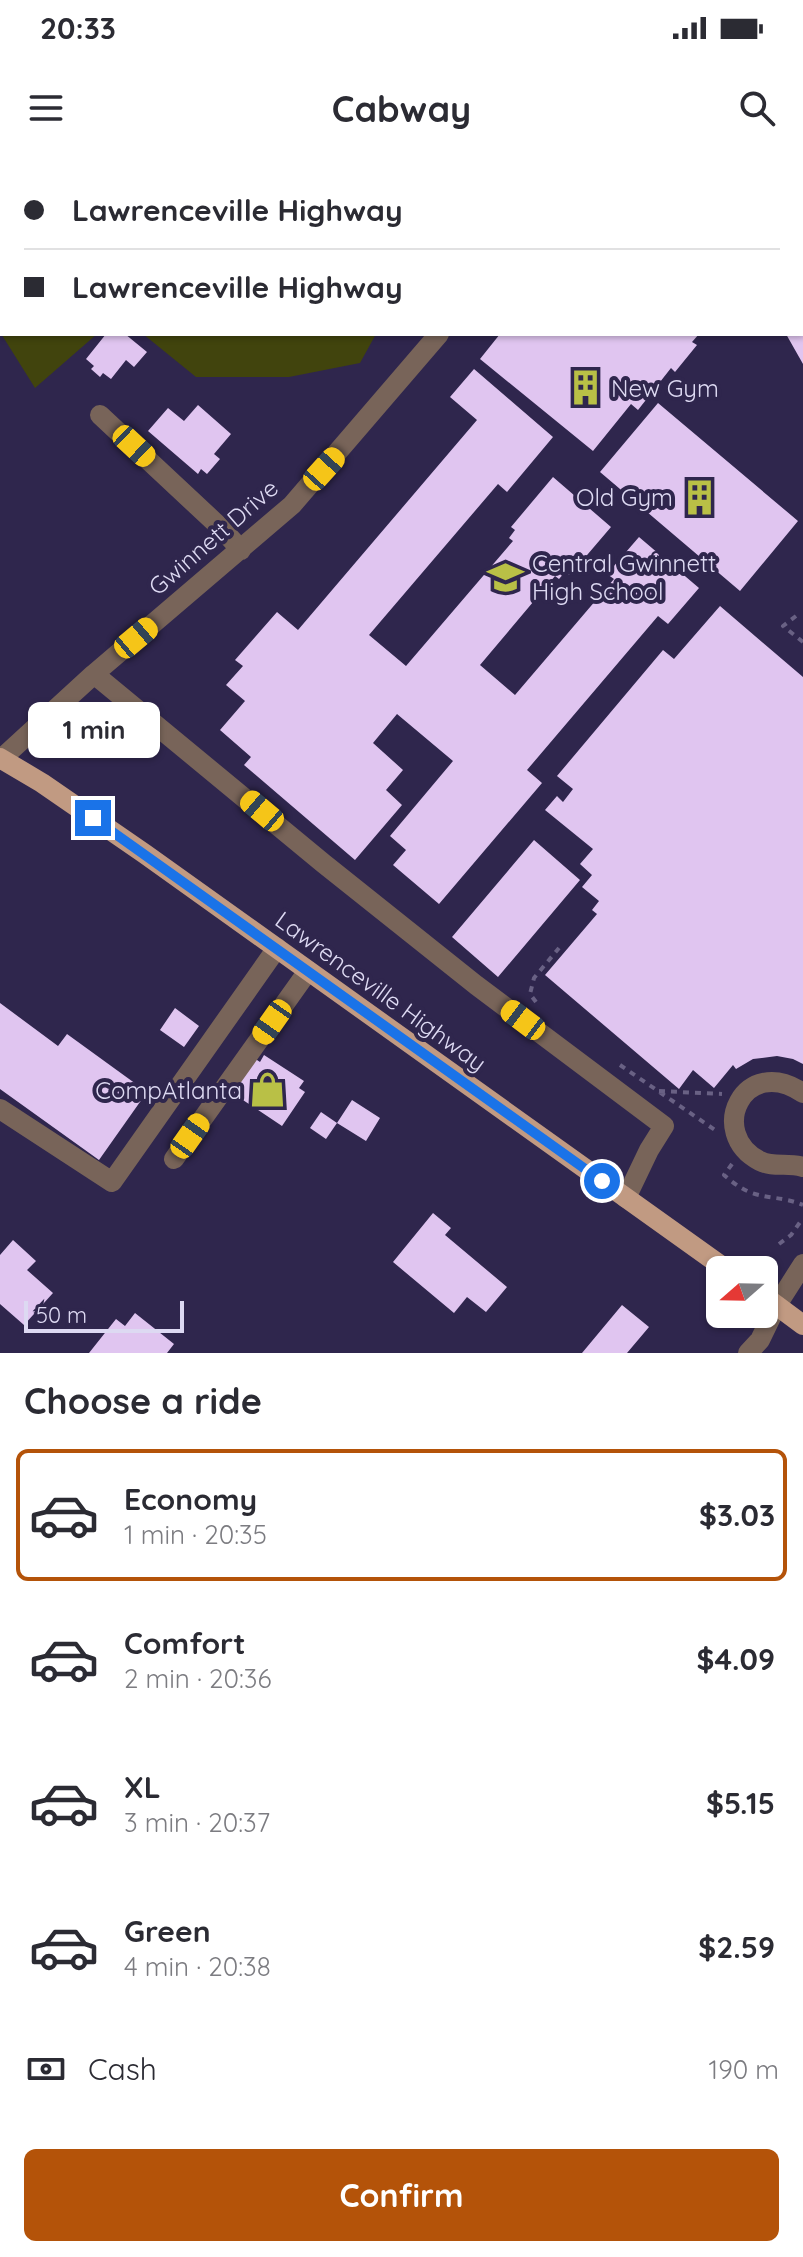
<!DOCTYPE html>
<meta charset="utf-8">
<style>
:root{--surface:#fff;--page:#f2f2f3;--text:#2b2b33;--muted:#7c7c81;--line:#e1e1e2;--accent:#b45309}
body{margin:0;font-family:Quicksand,sans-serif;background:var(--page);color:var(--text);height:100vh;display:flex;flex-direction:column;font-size:30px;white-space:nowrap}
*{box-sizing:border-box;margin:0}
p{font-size:26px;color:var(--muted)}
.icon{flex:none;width:44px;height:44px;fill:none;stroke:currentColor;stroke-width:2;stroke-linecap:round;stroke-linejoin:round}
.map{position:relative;height:1193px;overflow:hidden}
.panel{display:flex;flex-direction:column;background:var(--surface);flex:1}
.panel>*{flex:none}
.guide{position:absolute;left:0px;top:0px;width:804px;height:176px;box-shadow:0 2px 6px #0004;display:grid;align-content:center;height:176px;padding:0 24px;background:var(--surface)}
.needle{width:52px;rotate:250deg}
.controls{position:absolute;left:706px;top:1096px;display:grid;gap:16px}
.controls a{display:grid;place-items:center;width:72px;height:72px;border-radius:12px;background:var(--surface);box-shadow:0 2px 6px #0004;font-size:40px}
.scale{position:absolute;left:24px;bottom:20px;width:160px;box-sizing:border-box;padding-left:8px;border:4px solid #ddd9f2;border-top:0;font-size:22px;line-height:28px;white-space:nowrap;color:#ddd9f2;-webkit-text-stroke:6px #2f264d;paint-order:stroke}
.end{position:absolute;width:36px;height:36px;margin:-18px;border:10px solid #1a73e8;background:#fff;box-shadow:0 0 0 4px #fff}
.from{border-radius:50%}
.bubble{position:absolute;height:56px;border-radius:12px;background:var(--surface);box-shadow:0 2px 6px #0004;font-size:26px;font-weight:800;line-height:56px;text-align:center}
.car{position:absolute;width:24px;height:48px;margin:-24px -12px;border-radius:10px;box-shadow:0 0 6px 2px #0007;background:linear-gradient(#f5c518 24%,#345 0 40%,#f5c518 0 76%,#345 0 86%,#f5c518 0)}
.guide b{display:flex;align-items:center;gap:28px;height:76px;font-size:30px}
.guide b+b{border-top:2px solid var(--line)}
.guide i{width:20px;height:20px;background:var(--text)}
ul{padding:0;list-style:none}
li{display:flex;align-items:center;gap:24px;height:132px;margin:0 16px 12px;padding:0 8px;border:4px solid transparent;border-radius:12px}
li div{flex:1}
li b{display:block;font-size:30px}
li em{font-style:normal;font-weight:800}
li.on{border-color:var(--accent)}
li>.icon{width:72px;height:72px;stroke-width:1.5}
h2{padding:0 24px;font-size:36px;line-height:96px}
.pay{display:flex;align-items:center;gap:20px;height:88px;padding:0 24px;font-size:30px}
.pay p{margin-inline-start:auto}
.cta{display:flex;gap:16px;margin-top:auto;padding:16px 24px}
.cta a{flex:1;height:92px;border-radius:12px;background:var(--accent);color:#fff;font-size:32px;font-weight:800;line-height:92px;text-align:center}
.status{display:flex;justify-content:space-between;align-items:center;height:56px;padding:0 40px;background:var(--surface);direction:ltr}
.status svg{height:22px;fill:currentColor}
header{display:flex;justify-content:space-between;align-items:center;height:104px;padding:0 24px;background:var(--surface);font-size:36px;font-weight:800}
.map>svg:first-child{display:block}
.green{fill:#41440d}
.building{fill:#e0c5f0}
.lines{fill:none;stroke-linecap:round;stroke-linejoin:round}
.path{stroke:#696184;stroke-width:4;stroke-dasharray:6 6;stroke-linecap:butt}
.minor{stroke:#786459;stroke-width:20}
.major{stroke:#c19a82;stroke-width:20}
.route{stroke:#1a73e8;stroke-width:10}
.labels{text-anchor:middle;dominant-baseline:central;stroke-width:8;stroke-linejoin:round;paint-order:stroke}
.poi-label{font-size:24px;fill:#ddd9f2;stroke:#2f264d;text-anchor:start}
.street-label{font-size:24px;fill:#ddd9f2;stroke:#2f264d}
</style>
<div class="status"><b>20:33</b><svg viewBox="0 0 49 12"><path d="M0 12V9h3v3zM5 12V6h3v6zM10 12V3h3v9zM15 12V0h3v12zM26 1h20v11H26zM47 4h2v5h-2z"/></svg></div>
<header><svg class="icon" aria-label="menu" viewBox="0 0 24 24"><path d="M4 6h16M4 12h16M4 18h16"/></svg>Cabway<svg class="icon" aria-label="search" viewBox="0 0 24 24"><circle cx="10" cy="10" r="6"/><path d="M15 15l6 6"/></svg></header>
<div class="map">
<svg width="803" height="1193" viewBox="0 0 803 1193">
<rect width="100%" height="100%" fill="#2f264d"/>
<path class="green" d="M0,0H231L234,2H2V27L0,24Z
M2,86V174H97L35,228L0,172V90Z
M143,174H376L360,203L289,217H196Z"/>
<path class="building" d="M106,174H125L147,192L134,207L126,200L111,219L103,213L100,217L91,209L94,206L86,199Z
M500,174H699L692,182L697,185L675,212L671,208L638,250L631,244L593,291L480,199Z
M786,174H803V204Z
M474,209L553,277L507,332L498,324L369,475L406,506L513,381L509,378L515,370L511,367L553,317L611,367L570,415L565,412L559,419L555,416L480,505L515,535L614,419L607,414L639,377L699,428L668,464L658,456L527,610L542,623L439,744L393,705L406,690L390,676L453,601L397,554L373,583L403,610L386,630L402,645L355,700L244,605L251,597L220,570L245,541L226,525L243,506L235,500L277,452L298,470L477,260L450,237Z
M658,243L798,361L740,431L600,312Z
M198,245L231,274L214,294L220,299L207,314L201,309L198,314L148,271L168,248L184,261Z
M720,446L803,517V904L793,899L777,896L753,899L736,909L733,905L714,928L693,910L679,929L545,815L597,754L592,750L599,741L582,727L592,715L580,704L593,689L545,650L557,636L563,642L573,629L557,616L663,490L674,499Z
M534,680L580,720L498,817L452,777Z
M0,843L58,886L67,874L147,932L99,1000L0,929Z
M175,848L199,866L184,887L160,870Z
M264,895L304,921L299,928L305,932L282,966L231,932L254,898L260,902Z
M352,940L380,958L366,981L337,963Z
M321,952L337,963L326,979L310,968Z
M433,1053L451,1068L445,1075L507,1127L486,1152L467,1137L454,1153L393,1102Z
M13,1080L36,1101L27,1110L53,1133L24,1165L0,1144V1095Z
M622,1145L649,1167L627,1193H582Z
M135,1153L174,1184L167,1193H89L116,1159L125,1166Z"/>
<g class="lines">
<path class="path" d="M776,0L777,2
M802,46L803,48
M796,456L783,466L803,482
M536,842L530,834L534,818L559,788
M620,905L715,970
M659,931L722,934
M732,1004L724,1015C732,1022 741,1029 752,1033C770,1039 784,1037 803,1045
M779,1084L791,1075L803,1058"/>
<path class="minor" d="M491,0L493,2
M577,2L578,0
M100,255L222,369L241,390
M94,514L323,703L476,825L664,966L649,990L626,1038
M0,600L94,514L292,345L439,174
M803,933C744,893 706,973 760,1001C773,1008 789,1002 803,1007
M0,949L112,1022L277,788
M174,999L308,811
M748,1193L760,1180L777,1145L803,1104"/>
<path class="major" d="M0,598L42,623L145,694L727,1110
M764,1136L803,1165"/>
</g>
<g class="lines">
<path class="route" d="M93,658L602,1021"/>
</g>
<defs>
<symbol id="building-bare" viewBox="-9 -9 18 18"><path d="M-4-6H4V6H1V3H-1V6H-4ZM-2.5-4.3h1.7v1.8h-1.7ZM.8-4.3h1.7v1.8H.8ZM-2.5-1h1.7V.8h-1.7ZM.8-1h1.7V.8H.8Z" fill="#b9c046" stroke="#2f264d" stroke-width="2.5" paint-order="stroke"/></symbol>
<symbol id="school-bare" viewBox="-9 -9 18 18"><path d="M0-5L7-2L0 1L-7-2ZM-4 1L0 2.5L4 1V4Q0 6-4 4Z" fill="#b9c046" stroke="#2f264d" stroke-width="2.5" paint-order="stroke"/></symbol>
<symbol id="shop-bare" viewBox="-9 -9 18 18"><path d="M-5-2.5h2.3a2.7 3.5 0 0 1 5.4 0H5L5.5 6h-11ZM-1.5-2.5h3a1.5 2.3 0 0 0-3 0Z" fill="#b9c046" stroke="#2f264d" stroke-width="2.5" paint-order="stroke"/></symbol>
</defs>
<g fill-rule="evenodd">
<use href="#building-bare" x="560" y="202" width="51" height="51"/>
<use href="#building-bare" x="674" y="312" width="51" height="51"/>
<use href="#school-bare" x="480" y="392" width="51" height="51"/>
<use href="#shop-bare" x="242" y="904" width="51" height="51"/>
</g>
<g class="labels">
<g class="poi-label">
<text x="611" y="228">New Gym</text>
<text x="673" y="337" text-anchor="end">Old Gym</text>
<text x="532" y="403">Central Gwinnett<tspan x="532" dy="28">High School</tspan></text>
<text x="242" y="930" text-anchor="end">CompAtlanta</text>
</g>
<g class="street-label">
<text transform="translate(213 377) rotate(-41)">Gwinnett Drive</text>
<text transform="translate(381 831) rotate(36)">Lawrenceville Highway</text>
</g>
</g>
</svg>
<div class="controls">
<a><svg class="needle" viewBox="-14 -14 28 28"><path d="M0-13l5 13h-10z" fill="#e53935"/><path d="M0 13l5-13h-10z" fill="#7c7c81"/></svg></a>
</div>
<div class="scale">50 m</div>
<i class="end from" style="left:602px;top:1021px"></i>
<i class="end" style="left:93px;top:658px"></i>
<div class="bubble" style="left:28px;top:542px;width:132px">1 min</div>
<i class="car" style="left:134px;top:286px;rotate:133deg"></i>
<i class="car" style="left:324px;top:309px;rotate:42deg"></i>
<i class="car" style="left:136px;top:478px;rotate:50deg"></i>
<i class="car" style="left:262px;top:651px;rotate:310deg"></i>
<i class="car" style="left:523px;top:860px;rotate:307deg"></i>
<i class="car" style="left:272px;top:862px;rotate:215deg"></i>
<i class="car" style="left:190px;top:976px;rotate:35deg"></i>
<div class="guide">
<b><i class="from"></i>Lawrenceville Highway</b>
<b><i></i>Lawrenceville Highway</b>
</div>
</div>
<section class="panel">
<h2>Choose a ride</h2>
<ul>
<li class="on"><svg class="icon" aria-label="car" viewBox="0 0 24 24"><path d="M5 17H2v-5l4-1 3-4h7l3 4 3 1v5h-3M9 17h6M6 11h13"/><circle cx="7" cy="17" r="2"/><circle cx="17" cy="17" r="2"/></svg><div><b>Economy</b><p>1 min · 20:35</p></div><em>$3.03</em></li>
<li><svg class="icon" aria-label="car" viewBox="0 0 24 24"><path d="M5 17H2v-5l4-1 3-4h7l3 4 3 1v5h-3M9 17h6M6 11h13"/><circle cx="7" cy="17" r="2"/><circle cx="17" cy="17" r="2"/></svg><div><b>Comfort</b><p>2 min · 20:36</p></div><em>$4.09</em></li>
<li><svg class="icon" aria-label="car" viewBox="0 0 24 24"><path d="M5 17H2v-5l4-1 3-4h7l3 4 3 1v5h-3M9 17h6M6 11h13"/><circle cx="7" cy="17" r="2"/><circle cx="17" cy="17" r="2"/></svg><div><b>XL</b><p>3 min · 20:37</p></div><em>$5.15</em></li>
<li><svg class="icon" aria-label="car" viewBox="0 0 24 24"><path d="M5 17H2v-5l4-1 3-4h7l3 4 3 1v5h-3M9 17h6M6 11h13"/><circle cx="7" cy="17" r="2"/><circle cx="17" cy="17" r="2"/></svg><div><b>Green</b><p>4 min · 20:38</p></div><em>$2.59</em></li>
</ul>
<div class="pay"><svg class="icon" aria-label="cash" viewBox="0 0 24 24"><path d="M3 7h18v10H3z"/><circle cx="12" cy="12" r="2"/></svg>Cash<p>190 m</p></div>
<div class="cta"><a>Confirm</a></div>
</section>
